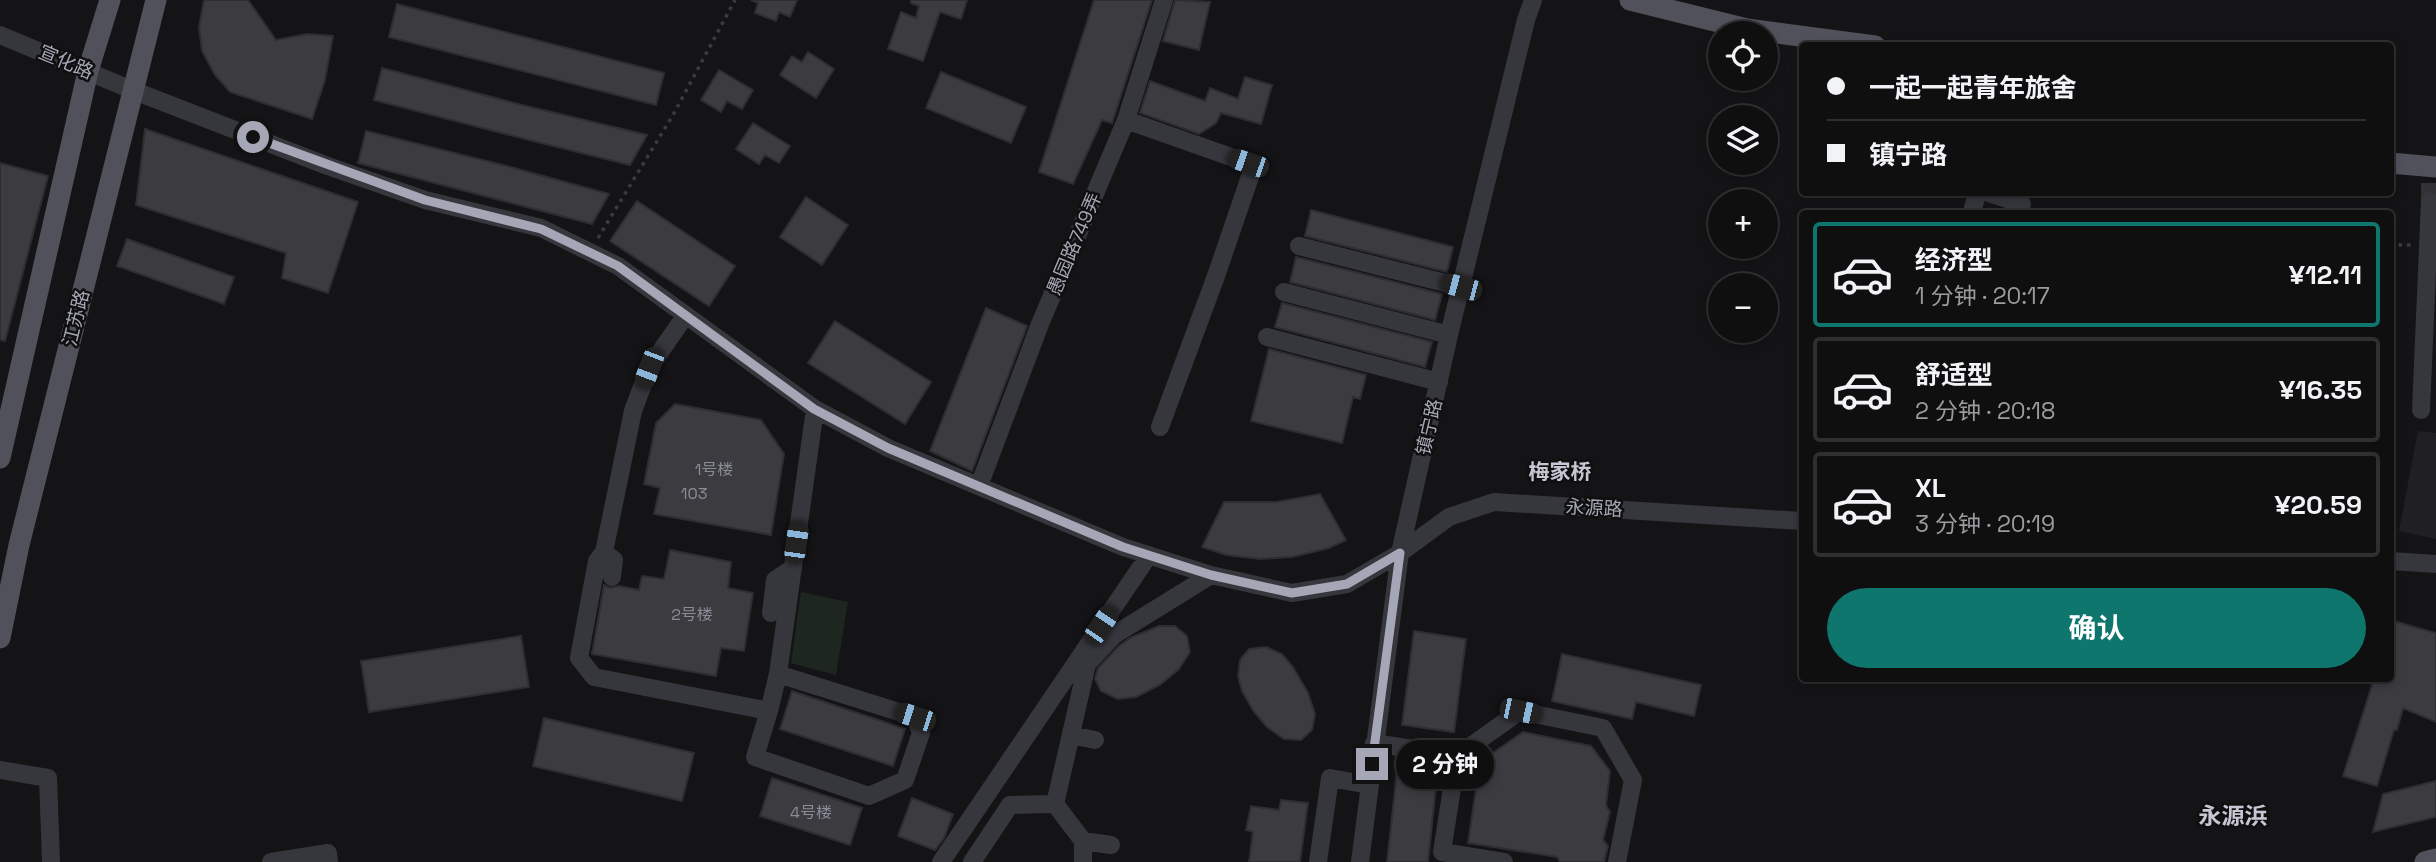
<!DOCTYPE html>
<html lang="zh">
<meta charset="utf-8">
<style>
:root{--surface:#0f0f10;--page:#181819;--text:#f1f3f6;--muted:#9b9c9f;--line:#2f2f30;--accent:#0f766e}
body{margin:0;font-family:"Space Grotesk","Noto Sans SC",sans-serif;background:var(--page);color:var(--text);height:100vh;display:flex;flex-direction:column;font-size:26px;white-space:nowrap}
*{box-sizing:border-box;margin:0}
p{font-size:23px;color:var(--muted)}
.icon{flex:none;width:38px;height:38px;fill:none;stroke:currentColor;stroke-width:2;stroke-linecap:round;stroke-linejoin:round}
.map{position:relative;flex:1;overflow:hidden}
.details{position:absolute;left:1799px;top:210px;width:595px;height:472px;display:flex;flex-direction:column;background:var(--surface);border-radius:7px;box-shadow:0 4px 10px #0003,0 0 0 2px var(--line)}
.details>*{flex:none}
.banner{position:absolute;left:1799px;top:42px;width:595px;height:154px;border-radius:7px;box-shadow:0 4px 10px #0003,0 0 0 2px var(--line);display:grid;align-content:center;height:154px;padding:0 28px;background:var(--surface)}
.fabs{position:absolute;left:1708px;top:21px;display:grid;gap:14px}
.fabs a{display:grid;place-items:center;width:70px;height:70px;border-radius:50%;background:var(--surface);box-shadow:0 4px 10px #0003,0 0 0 2px var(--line);font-size:35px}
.end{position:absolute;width:32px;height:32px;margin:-16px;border:9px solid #a5a7b6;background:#111;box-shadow:0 0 0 4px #111}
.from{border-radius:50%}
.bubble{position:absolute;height:49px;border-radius:24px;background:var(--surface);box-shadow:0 4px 10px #0003,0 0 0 2px var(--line);font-size:23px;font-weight:700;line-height:49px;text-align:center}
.car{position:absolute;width:21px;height:42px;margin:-21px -10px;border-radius:9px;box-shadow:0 0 5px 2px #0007;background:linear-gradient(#222 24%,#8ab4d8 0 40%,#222 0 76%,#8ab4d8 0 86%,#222 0)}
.banner b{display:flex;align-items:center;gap:24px;height:66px;font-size:26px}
.banner b+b{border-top:2px solid var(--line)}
.banner i{width:18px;height:18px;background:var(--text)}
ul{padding:12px 0 0;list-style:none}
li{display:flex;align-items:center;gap:21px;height:105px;margin:0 14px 10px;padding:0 14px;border:4px solid var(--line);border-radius:7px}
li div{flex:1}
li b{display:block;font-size:26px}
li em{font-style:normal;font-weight:700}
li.selected{border-color:var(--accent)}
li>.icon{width:63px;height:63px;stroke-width:1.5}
.action{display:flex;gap:14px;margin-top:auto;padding:14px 28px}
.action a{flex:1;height:80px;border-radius:42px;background:var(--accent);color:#fff;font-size:28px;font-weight:700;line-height:80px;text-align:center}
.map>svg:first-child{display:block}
.built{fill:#202023}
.green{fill:#1e2620}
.building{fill:#3b3b40;stroke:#2e2d32;stroke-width:2}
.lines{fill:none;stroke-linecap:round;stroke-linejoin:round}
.minor-tunnel{stroke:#313136;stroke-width:18;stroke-dasharray:18 9;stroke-linecap:butt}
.path{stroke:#3a3b42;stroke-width:3.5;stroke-dasharray:3.5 5;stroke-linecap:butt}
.minor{stroke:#36363d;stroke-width:18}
.major{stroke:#50515a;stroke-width:21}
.route{stroke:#a5a7b6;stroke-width:9}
.labels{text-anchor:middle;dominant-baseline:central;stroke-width:5;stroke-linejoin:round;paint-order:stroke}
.number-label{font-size:16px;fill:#8a8c98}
.street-label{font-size:19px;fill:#a5a7b6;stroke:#0f0f10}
.neighbourhood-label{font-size:21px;font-weight:bold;fill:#c6c7d2;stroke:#0f0f10}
.quarter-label{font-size:23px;font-weight:bold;fill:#c6c7d2;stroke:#0f0f10}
</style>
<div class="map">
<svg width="2436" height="862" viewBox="0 0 2436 862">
<rect width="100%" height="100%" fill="#141416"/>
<path class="built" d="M2418,431L2436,433V539L2399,531Z"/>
<path class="green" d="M801,592L848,602L836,675L791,663Z"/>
<path class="building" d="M204,0H248L276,40L307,34L333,36L325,80L312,119L230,92L215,75L202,51L199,27Z
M751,0H797L790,17L779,12L776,21L755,13L758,3Z
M911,0H967L961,19L940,12L923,61L888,49L901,12L916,18L919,6L911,3Z
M1094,0H1152L1112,123L1102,120L1073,184L1039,172Z
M1175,0L1210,2L1199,50L1163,41Z
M397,4L664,73L656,105L389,37Z
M808,52L834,69L816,98L780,75L792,56L802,62Z
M382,68L518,104L647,135L630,165L529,140L374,100Z
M719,70L753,90L742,109L727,101L721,112L701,100Z
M941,72L1026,107L1011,143L926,108Z
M1245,77L1272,85L1261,124L1221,113L1216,123L1199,134L1140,113L1150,81L1205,101L1210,88L1238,99Z
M753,123L790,146L779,163L765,155L759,164L736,149Z
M145,129L358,202L328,293L282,278L286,253L136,205Z
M366,131L503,165L609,194L592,224L358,163Z
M0,163L48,176L5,341L0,340Z
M806,197L848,225L822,265L780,237Z
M637,201L735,266L709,306L610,241Z
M1311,210L1453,247L1447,272L1305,236Z
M127,239L234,277L224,304L117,266Z
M1296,257L1442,294L1435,320L1290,282Z
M1282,303L1432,342L1425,367L1275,327Z
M986,308L1027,326L972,471L930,451Z
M835,321L931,382L905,424L808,363Z
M1269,349L1366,375L1360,399L1353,397L1342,443L1251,421Z
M675,404L761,420L784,454L771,535L654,514L660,488L644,484L656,423Z
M1320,494L1346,540L1329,548L1292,557L1260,559L1226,555L1202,547L1224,502H1276Z
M670,550L731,562L728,588L753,593L744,651L721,648L716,676L592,654L604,585L610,588L619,586L639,590L642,576L664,579Z
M2390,620L2436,633V722L2403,708L2397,730H2394L2377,786L2343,776L2374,679H2390Z
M1159,626H1175L1187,636L1190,652L1179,669L1160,685L1136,697L1118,699L1101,691L1095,679L1098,668L1119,646L1130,638Z
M1414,631L1466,639L1454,732L1402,725Z
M521,636L529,687L369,712L361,661Z
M1266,647L1282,654L1293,667L1308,693L1315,714L1312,730L1301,740L1284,739L1267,727L1254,712L1242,691L1238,676L1240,660L1249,649Z
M1562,654L1701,685L1694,716L1636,702L1632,719L1552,701Z
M792,691L905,729L893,766L780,729Z
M544,718L694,753L682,801L533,766Z
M1523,732L1591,746L1610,771L1606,805L1610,812L1603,840L1608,846L1604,862H1560L1557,857L1468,843L1480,762Z
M1397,771L1437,776L1428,862H1387Z
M772,778L862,808L850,845L760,816Z
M2436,781V817L2373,832L2383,794Z
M912,798L953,814L944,838L935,850L898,836Z
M1281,800L1308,803L1300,862H1249L1253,832L1246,830L1251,806L1279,810Z"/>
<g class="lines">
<path class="minor-tunnel" d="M2430,201V177"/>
<path class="path" d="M598,238L673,115L735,0
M2390,245H2413"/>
<path class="minor" d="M0,35L132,90L325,165L425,200L541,228L618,266L815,409L888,448L1123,547L1211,575L1292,593L1347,584L1400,553L1449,517L1494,502L1802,521
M1126,120L1248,163L1252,171L1216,276L1160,427
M1986,192L2022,204
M1971,214L1978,192
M1299,246L1461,287
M1284,292L1449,335
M685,316L649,368L633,411L604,552L597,561L579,658L594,677L769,711L778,674L815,409
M1267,337L1439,382
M2421,410L2430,201
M979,486L1040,324L1126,120L1164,0
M604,552L614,560L612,577
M2390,561L2436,564
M771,613L775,580L793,568
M769,711L755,757L869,796L905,780L921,733L915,717L778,674
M1071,735L1095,740
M1374,743L1457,756L1520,711L1603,728L1633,780L1617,862
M1457,756L1442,852L1504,862
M0,770L48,778L51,862
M1083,841L1111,845
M271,862L328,853L329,862
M941,862L1149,555
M972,862L1010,805L1055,804
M1083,862V841L1055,804L1087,664L1114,635L1211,575
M1318,862L1330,778L1369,785
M1360,862L1400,553L1449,335L1526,20L1533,0"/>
<path class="major" d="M1630,0L1747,29L1875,46
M2390,163L2436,167
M0,458L88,71L110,0
M0,638L19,545L156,0
M2425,862L2436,859"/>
</g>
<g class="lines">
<path class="route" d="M253,137L425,200L541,229L618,266L814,409L888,448L1123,547L1211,575L1292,593L1347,584L1400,553L1372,764"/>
</g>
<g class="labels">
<g class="number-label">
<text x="714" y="469">1号楼</text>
<text x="694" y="493">103</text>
<text x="692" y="614">2号楼</text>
<text x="811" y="812">4号楼</text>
</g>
<g class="street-label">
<text transform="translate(66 62) rotate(23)">宣化路</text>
<text transform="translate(1074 244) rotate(-67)">愚园路749弄</text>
<text transform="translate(76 318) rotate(-76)">江苏路</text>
<text transform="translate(1429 427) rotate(-77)">镇宁路</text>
<text transform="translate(1594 508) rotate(3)">永源路</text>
</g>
<g class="neighbourhood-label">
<text x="1560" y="471">梅家桥</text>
</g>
<g class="quarter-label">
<text x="2233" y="816">永源浜</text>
</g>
</g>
</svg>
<div class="fabs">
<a><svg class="icon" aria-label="locate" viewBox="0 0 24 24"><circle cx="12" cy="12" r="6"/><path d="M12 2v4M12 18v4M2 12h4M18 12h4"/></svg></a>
<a><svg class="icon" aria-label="layers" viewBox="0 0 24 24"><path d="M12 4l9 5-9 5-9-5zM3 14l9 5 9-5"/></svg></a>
<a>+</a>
<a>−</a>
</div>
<i class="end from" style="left:253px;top:137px"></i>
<i class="end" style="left:1372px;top:764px"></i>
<div class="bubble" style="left:1396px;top:740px;width:98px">2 分钟</div>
<i class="car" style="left:1248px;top:163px;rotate:289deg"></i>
<i class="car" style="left:1461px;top:287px;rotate:285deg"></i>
<i class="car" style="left:649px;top:368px;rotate:201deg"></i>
<i class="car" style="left:796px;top:542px;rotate:8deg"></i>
<i class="car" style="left:1101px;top:625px;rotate:34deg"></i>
<i class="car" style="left:1520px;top:711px;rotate:102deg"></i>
<i class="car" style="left:915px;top:717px;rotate:288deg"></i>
<div class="banner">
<b><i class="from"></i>一起一起青年旅舍</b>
<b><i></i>镇宁路</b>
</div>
<section class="details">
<ul>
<li class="selected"><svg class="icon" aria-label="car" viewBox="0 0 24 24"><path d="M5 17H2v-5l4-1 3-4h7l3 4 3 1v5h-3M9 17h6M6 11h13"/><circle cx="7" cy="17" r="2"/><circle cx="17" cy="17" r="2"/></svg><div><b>经济型</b><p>1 分钟 · 20:17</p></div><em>¥12.11</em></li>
<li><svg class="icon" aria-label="car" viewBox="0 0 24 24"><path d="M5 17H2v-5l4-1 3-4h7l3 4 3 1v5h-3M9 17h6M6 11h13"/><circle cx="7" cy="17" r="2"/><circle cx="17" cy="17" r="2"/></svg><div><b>舒适型</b><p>2 分钟 · 20:18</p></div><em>¥16.35</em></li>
<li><svg class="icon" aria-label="car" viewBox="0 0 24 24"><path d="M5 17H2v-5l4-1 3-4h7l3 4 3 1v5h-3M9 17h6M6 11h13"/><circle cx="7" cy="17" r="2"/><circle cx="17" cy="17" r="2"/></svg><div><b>XL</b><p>3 分钟 · 20:19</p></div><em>¥20.59</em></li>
</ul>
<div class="action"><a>确认</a></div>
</section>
</div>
